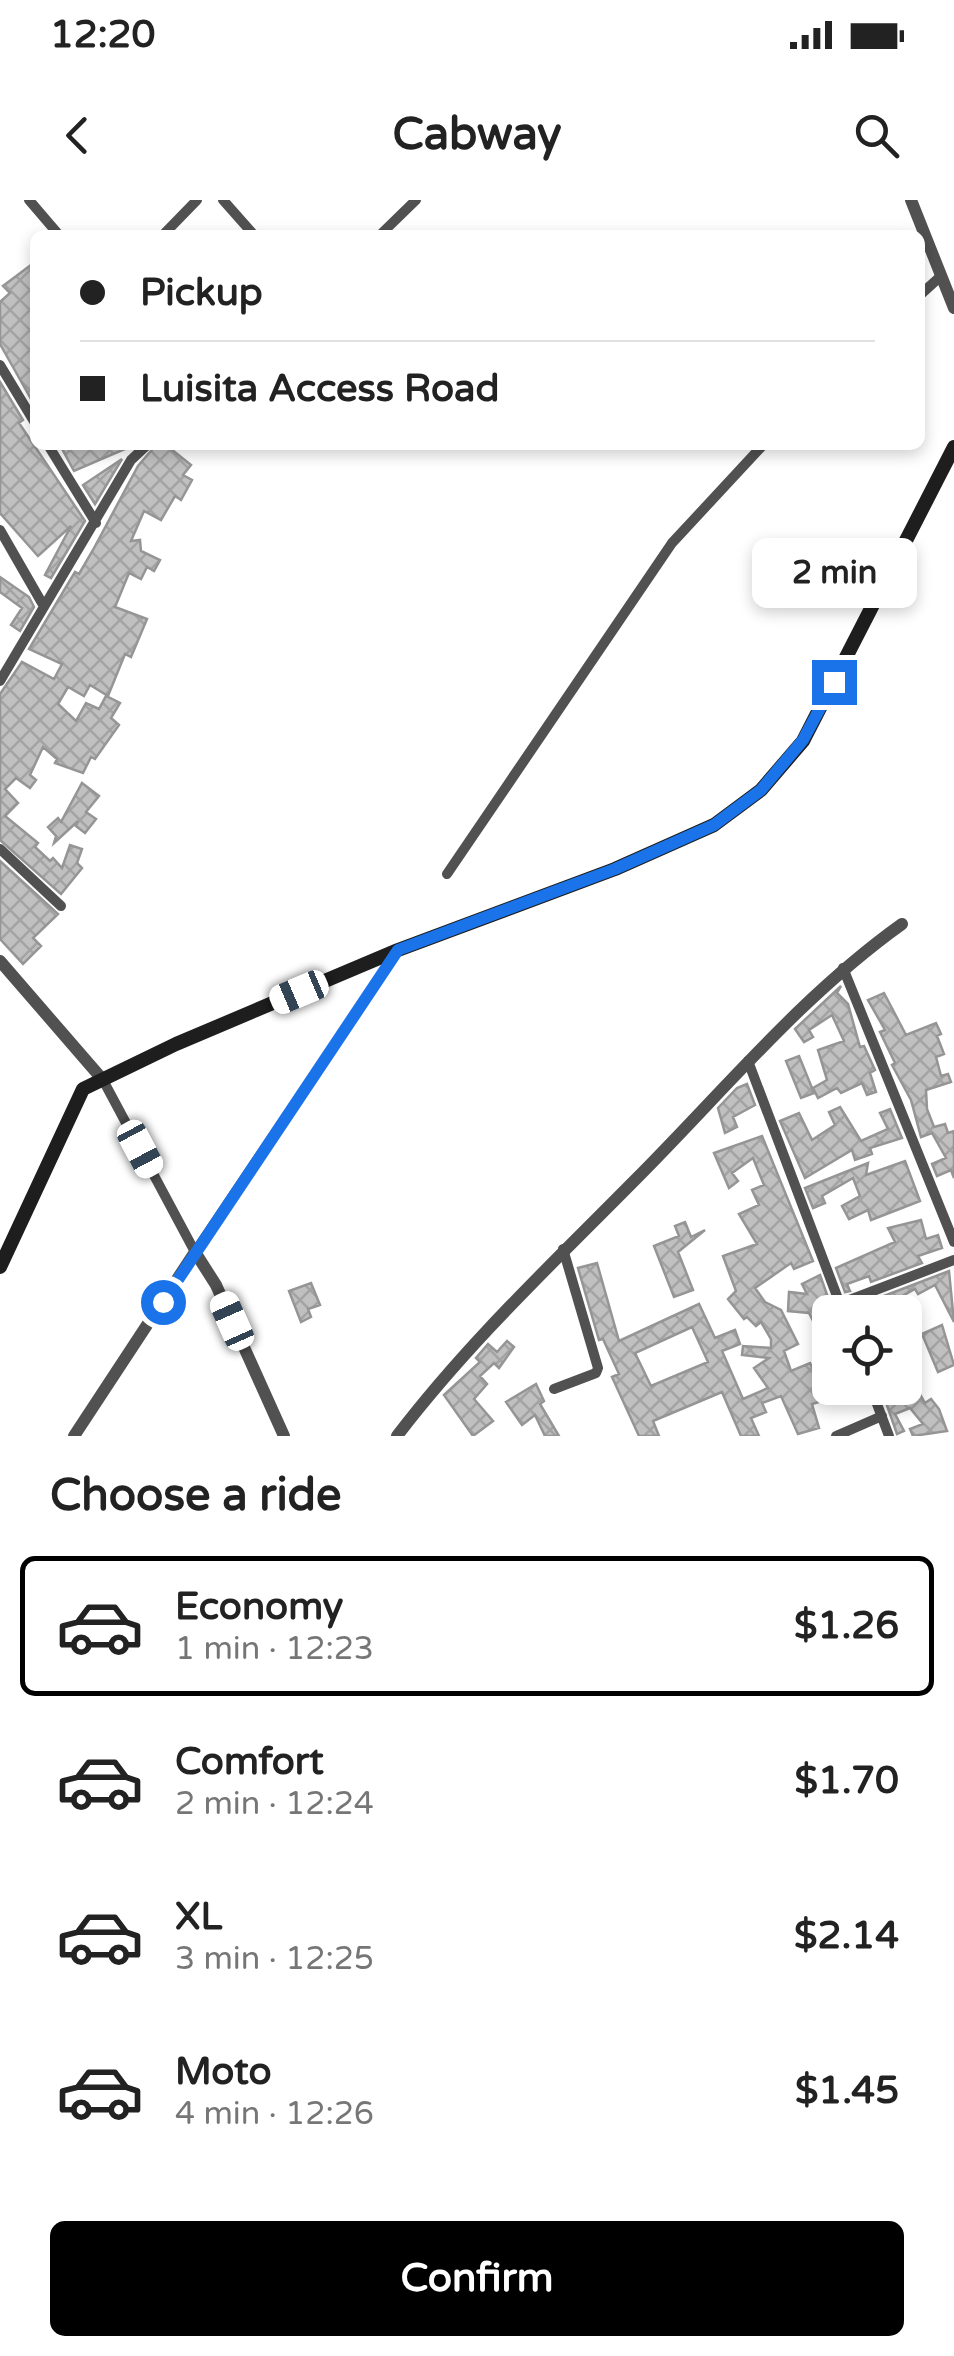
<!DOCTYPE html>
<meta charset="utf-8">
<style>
:root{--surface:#fff;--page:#f2f2f2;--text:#222;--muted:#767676;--line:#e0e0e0;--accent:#000}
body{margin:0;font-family:"Varela Round",sans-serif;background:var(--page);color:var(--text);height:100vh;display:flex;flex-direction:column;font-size:38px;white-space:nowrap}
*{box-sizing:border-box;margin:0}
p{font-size:32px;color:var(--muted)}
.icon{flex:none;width:55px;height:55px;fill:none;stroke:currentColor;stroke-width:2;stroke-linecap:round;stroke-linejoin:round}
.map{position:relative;height:1236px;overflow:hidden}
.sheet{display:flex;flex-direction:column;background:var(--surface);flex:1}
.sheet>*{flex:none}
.banner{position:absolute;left:30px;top:30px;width:895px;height:220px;border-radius:15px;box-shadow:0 5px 15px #0003;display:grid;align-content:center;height:220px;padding:0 50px;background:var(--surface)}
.buttons{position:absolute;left:812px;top:1095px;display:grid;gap:20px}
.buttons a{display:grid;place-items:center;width:110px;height:110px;border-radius:15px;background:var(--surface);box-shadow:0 5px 15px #0003;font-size:50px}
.end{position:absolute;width:45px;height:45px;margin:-22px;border:12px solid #1a73e8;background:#fff;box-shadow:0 0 0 5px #fff}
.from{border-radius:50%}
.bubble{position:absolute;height:70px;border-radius:15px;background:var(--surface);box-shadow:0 5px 15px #0003;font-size:32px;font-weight:800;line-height:70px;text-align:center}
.car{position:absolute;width:30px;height:60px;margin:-30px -15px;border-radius:12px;box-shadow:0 0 8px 2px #0007;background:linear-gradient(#fff 24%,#345 0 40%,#fff 0 76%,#345 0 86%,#fff 0)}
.banner b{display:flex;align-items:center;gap:35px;height:95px;font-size:38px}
.banner b+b{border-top:2px solid var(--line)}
.banner i{width:25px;height:25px;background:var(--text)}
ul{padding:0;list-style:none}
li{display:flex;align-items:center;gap:30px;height:140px;margin:0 20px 15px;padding:0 30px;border:5px solid transparent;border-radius:15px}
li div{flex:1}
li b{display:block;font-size:38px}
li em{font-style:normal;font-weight:800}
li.current{border-color:var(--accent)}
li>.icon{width:90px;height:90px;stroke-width:1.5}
h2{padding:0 50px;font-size:45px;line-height:120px}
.button{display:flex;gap:20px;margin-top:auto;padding:20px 50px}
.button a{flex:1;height:115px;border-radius:15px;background:var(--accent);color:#fff;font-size:40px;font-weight:800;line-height:115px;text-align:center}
.status{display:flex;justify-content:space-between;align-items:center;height:70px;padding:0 50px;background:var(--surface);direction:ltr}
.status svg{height:28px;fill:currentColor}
header{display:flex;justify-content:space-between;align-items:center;height:130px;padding:0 50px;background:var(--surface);font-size:45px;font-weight:800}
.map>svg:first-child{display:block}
.building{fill:url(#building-cross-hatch);stroke:#959595;stroke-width:2.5;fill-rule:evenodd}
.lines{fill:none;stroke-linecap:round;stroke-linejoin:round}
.minor{stroke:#515151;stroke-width:10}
.tertiary{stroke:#515151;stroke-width:12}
.secondary{stroke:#1e1e1e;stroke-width:14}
.route{stroke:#1a73e8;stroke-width:12}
</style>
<div class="status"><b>12:20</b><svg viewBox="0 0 49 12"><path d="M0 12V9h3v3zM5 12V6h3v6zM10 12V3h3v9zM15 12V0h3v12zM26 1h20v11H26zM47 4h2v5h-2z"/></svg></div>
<header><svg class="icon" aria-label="back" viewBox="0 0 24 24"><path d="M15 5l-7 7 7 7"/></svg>Cabway<svg class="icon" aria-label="search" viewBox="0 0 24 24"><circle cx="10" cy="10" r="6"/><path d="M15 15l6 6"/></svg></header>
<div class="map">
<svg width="954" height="1236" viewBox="0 0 954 1236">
<defs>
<pattern id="building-cross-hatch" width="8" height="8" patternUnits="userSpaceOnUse" patternTransform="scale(2.5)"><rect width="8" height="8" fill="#c0c0c0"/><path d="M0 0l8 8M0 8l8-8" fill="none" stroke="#a3a3a3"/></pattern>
</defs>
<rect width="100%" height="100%" fill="#fff"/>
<path class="building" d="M35,62V206L0,144V102L10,93L3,86Z
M0,182L23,220L19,223L85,321L51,378L45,375L71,326L38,356L0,313Z
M60,245H134L74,271Z
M156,245H166L191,265L183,275L192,280L181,300L175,296L161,320L144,311L131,341L140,340L141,351L160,360L154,371L147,367L141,379L129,373L115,407L147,419L131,457L125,454L108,496L90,485L84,496L68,487L58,504L76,521L86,503L99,509L106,496L120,503L111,518L119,525L95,559L91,557L83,573L55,563L57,559L43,547L30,575L36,580L30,588L16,578L5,589L18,603L5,616L38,643L35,647L50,661L53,658L62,668L70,645L82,649L77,663L82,668L61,694L0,640V494L22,462L54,479L62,464L29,449L75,372L79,374L93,350L138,266Z
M122,259L95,304L83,285Z
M0,377L29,397L34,407L20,431L11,425L22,408L0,392Z
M82,583L99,596L86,612L96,619L85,633L76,626L78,621L54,643L56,636L48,627L58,618L61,622Z
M0,661L58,714L33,738L41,746L23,764L0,739Z
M841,786L837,793L848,804L860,847L864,846L875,870L870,873L876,892L867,895L862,883L841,893L837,888L818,898L813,888L827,880L818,850L844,841L832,815L809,830L813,837L804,842L795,829Z
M884,793L906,835L936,823L941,834L937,836L944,854L936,857L941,876L948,874L951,882L926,890L927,909L934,927L945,924L948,933L954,931V978L951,970L937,976L932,964L946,958L932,933L921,937L911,900L892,865L895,863L880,832L885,830L868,800Z
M799,856L814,893L801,898L786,861Z
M747,884L755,905L733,917L737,927L725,933L718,908L737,888Z
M840,907L861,941L888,929L880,913L890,909L902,938L870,948L872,954L855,960L852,950L805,978L780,921L799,913L812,940L835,925L829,912Z
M762,936L813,1061L794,1069L791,1063L755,1088L765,1102L781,1110L798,1144L784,1151L791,1171L810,1163L823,1188L862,1189L812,1204L819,1228L798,1234L781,1196L762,1203L766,1212L751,1218L759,1236H741L722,1192L653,1221L659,1236H639L612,1177L619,1174L603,1139L599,1140L578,1068L597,1063L619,1141L699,1104L715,1138L735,1130L740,1144L722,1151L743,1199L768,1188L754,1168L769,1158L742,1155L743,1146L771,1148V1139L761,1122L756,1126L747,1117L744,1119L728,1099L736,1091L723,1056L757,1044L739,1014L759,1005L752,990L764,985L753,958L732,973L738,981L729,988L714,953ZM692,1127L708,1162L651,1186L635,1153Z
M905,961L920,1001L871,1020L868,1010L849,1019L842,1006L860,996L853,978L822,996L825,1003L813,1008L805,988L868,963L866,975Z
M921,1020L926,1039L938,1035L942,1048L918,1056L922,1063L871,1082L869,1076L847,1084L850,1091L845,1092L836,1068L895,1042L888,1028Z
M685,1022L691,1037L705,1030L678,1052L693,1090L674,1097L654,1046L679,1036L675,1026Z
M949,1071L954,1122L935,1085L918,1094L915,1089L890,1103L894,1112L883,1109L857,1112L855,1107Z
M820,1075L830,1103L821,1107L830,1132V1154L809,1113L788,1111L789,1092L807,1094L802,1084Z
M311,1083L320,1105L308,1109L311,1117L301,1122L289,1091Z
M942,1125L954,1165L938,1172L922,1134Z
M507,1141L514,1147L499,1168L494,1163L480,1176L487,1184L474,1199L493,1221L473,1236L444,1195L480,1162L476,1158L488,1144L497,1152Z
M911,1178L925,1203L931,1199L939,1209L947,1231L913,1236L910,1229L923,1224L910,1208L895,1214L904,1231L897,1234L883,1194L905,1188Z
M536,1184L544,1201L540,1204L559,1236H545L535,1215L522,1225L506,1202Z"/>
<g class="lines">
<path class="minor" d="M29,0L59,35
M223,0L254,35
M163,35L197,0
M380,35L416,0
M920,95L941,76
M0,165L35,223
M48,245L96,323
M0,330L42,403
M0,481L131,260L147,245
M0,649L61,706
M447,674L672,343L763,245
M843,768L954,1042
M748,861L843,1112
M103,880L195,1052L398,750
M839,1104L954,1060
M871,1188L889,1236
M554,1189L596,1173L598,1168L563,1049
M836,1236L882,1216"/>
<path class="tertiary" d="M911,0L954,108
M0,761L103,880
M74,1236L195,1052L216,1085L284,1236
M397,1236C468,1143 552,1064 634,981C722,893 800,797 902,724"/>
<path class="secondary" d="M0,1067L83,889L176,844L398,750L615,669L714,625L761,590L803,541L954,247"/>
</g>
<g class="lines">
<path class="route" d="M163,1102L398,750L615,669L714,625L761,590L803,540L834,482"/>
</g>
</svg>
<div class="buttons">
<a><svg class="icon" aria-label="locate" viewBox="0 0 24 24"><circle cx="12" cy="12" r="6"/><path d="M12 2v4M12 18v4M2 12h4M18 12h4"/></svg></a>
</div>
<i class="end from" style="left:163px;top:1102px"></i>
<i class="end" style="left:834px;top:482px"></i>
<div class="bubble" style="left:752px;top:338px;width:165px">2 min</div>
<i class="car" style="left:299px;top:792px;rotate:247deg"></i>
<i class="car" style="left:140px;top:949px;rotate:152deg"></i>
<i class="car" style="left:232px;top:1121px;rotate:336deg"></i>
<div class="banner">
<b><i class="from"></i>Pickup</b>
<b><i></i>Luisita Access Road</b>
</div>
</div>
<section class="sheet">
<h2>Choose a ride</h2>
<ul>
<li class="current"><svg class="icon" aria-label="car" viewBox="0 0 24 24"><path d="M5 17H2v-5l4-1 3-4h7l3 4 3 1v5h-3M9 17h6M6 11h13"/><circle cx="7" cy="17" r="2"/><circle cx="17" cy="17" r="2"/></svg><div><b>Economy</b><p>1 min · 12:23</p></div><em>$1.26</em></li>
<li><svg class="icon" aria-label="car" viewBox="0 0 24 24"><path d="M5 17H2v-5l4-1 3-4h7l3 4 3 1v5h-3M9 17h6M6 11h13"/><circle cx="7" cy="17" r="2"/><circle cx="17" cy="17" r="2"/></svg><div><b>Comfort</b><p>2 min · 12:24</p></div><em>$1.70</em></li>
<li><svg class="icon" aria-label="car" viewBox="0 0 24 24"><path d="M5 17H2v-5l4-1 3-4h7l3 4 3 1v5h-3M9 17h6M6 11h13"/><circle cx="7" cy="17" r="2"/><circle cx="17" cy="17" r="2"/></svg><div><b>XL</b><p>3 min · 12:25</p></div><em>$2.14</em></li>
<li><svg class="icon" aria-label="car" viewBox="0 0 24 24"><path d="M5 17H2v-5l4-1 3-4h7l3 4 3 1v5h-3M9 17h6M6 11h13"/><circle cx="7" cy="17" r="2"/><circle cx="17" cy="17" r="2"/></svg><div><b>Moto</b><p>4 min · 12:26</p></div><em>$1.45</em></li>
</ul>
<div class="button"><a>Confirm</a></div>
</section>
